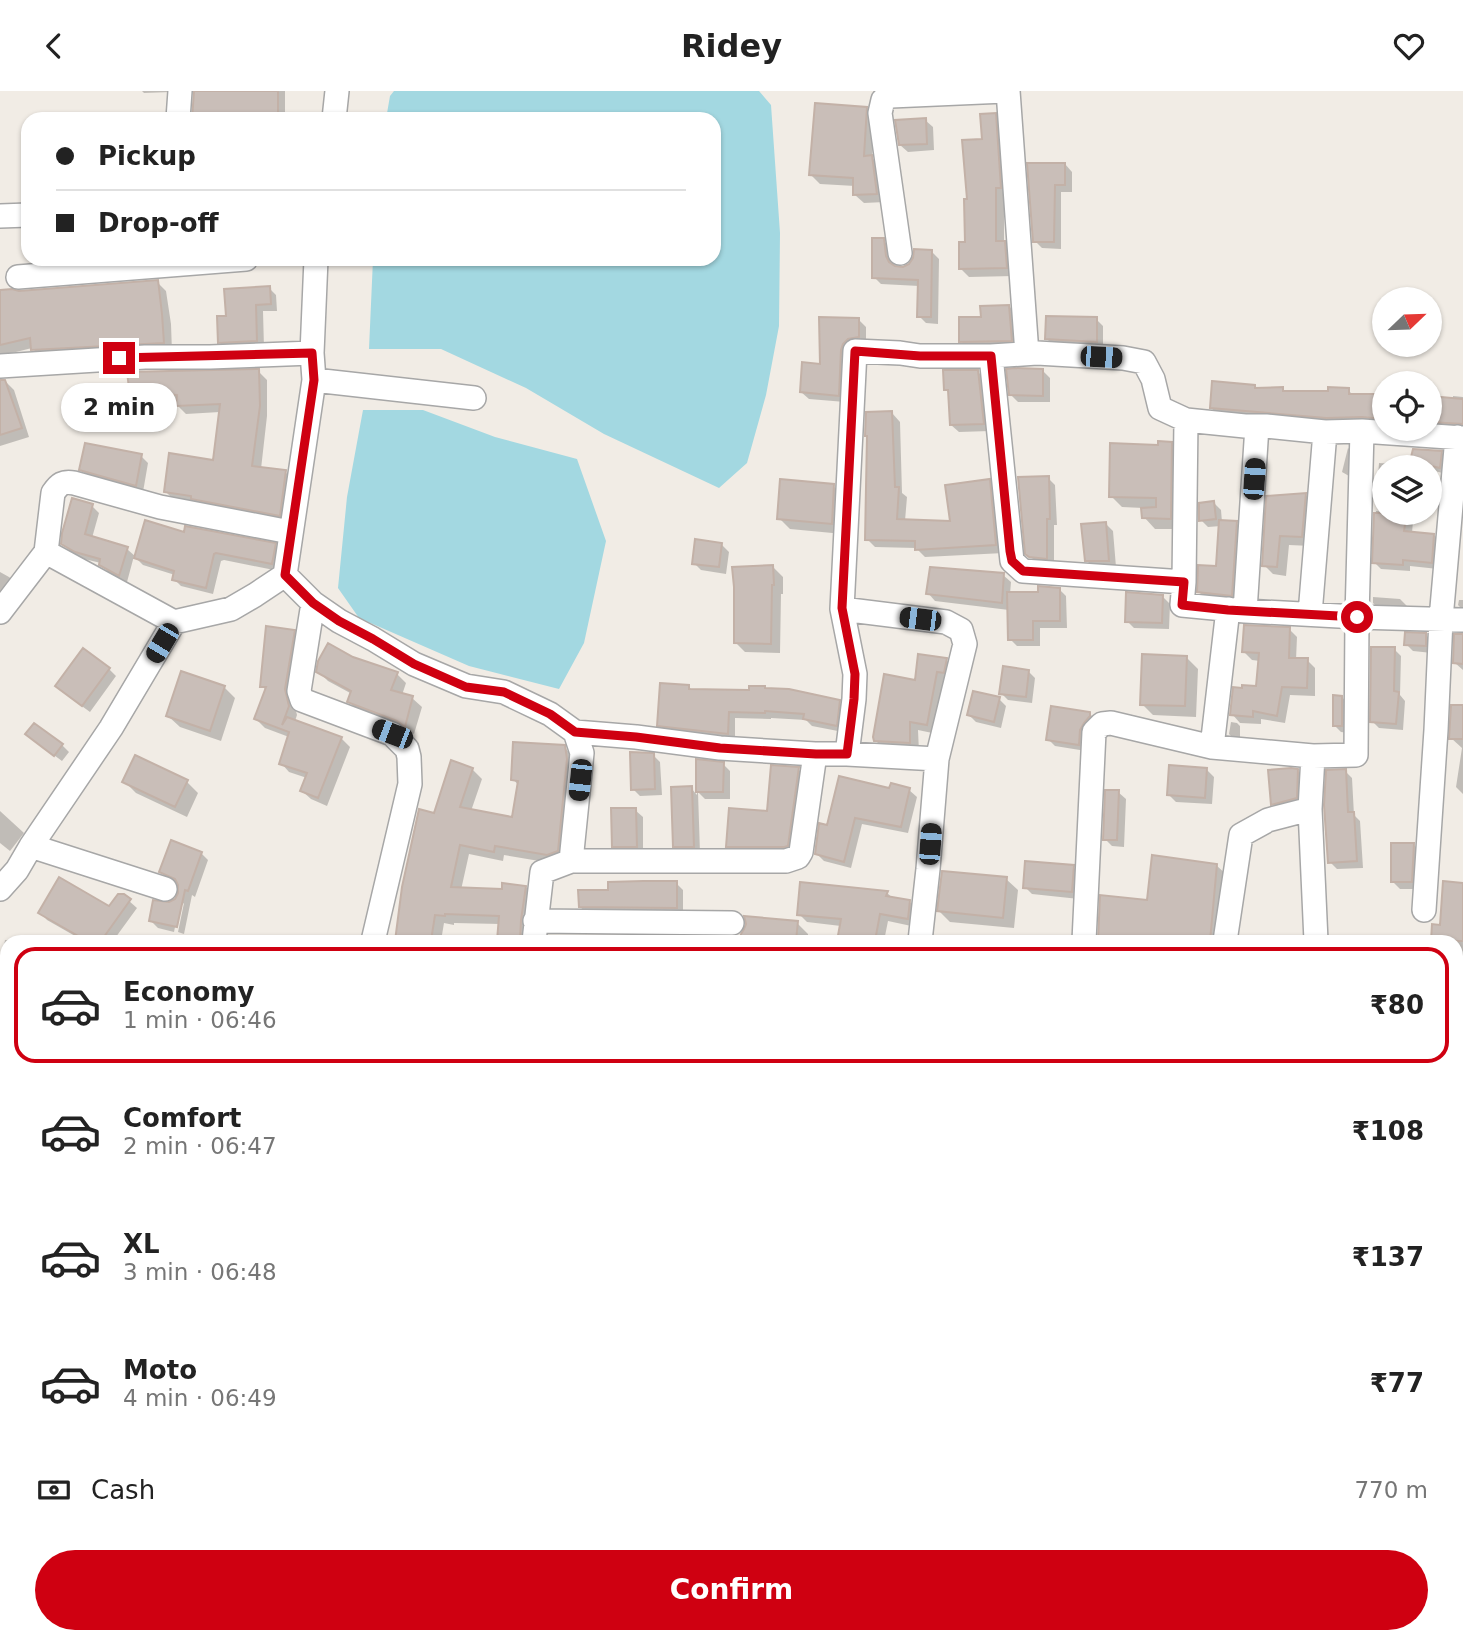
<!DOCTYPE html>
<meta charset="utf-8">
<style>
:root{--surface:#fff;--page:#f2f2f2;--text:#222;--muted:#767676;--line:#e0e0e0;--accent:#cf0011}
body{margin:0;font-family:"DejaVu Sans",sans-serif;background:var(--page);color:var(--text);height:100vh;display:flex;flex-direction:column;font-size:26px;white-space:nowrap}
*{box-sizing:border-box;margin:0}
p{font-size:23px;color:var(--muted)}
.icon{flex:none;width:38px;height:38px;fill:none;stroke:currentColor;stroke-width:2;stroke-linecap:round;stroke-linejoin:round}
.map{position:relative;flex:1;overflow:hidden}
.panel{position:absolute;left:0px;top:844px;width:1463px;height:709px;display:flex;flex-direction:column;background:var(--surface);border-radius:21px 21px 0 0;box-shadow:0 2px 5px #0004}
.panel>*{flex:none}
.hud{position:absolute;left:21px;top:21px;width:700px;height:154px;border-radius:21px;box-shadow:0 2px 5px #0004;display:grid;align-content:center;height:154px;padding:0 35px;background:var(--surface)}
.needle{width:46px;rotate:67deg}
.tools{position:absolute;left:1372px;top:196px;display:grid;gap:14px}
.tools a{display:grid;place-items:center;width:70px;height:70px;border-radius:50%;background:var(--surface);box-shadow:0 2px 5px #0004;font-size:35px}
.end{position:absolute;width:32px;height:32px;margin:-16px;border:9px solid #cf0011;background:#fff;box-shadow:0 0 0 4px #fff}
.from{border-radius:50%}
.bubble{position:absolute;height:49px;border-radius:24px;background:var(--surface);box-shadow:0 2px 5px #0004;font-size:23px;font-weight:600;line-height:49px;text-align:center}
.car{position:absolute;width:21px;height:42px;margin:-21px -10px;border-radius:9px;box-shadow:0 0 5px 2px #0007;background:linear-gradient(#222 24%,#8ab4d8 0 40%,#222 0 76%,#8ab4d8 0 86%,#222 0)}
.hud b{display:flex;align-items:center;gap:24px;height:66px;font-size:26px}
.hud b+b{border-top:2px solid var(--line)}
.hud i{width:18px;height:18px;background:var(--text)}
ul{padding:12px 0 0;list-style:none}
li{display:flex;align-items:center;gap:21px;height:116px;margin:0 14px 10px;padding:0 21px;border:4px solid transparent;border-radius:21px}
li div{flex:1}
li b{display:block;font-size:26px}
li em{font-style:normal;font-weight:600}
li.current{border-color:var(--accent)}
li>.icon{width:63px;height:63px;stroke-width:1.5}
.pay{display:flex;align-items:center;gap:18px;height:77px;padding:0 35px;font-size:26px}
.pay p{margin-inline-start:auto}
.cta{display:flex;gap:14px;margin-top:auto;padding:14px 35px}
.cta a{flex:1;height:80px;border-radius:42px;background:var(--accent);color:#fff;font-size:28px;font-weight:600;line-height:80px;text-align:center}
header{display:flex;justify-content:space-between;align-items:center;height:91px;padding:0 35px;background:var(--surface);font-size:32px;font-weight:600}
.map>svg:first-child{display:block}
.water{fill:#a3d8e1}
.shadow{fill:#0003}
.building{fill:#c9beb8;stroke:#c3b1a7;stroke-width:2}
.lines{fill:none;stroke-linecap:round;stroke-linejoin:round}
.minor-casing{stroke:#a7a7a7;stroke-width:26}
.minor{stroke:#fff;stroke-width:23}
.rail{stroke:#6e6e6e;stroke-width:5;stroke-dasharray:14 14;stroke-linecap:butt}
.route{stroke:#cf0011;stroke-width:9}
</style>
<header><svg class="icon" aria-label="back" viewBox="0 0 24 24"><path d="M15 5l-7 7 7 7"/></svg>Ridey<svg class="icon" aria-label="heart" viewBox="0 0 24 24"><path d="M12 20l-8-8c-3-5 5-10 8-4 3-6 11-1 8 4z"/></svg></header>
<div class="map">
<svg width="1463" height="1551" viewBox="0 0 1463 1551">
<rect width="100%" height="100%" fill="#f1ece5"/>
<path class="water" d="M394,0H759L771,14L780,142L779,235L766,304L747,372L719,397L604,343L526,297L441,258H369L373,168H714V28H386L390,5Z
M363,319H423L495,346L577,368L606,450L584,552L559,598L469,575L359,527L338,497L347,406Z"/>
<path class="shadow" d="M142,0H170L171,1L144,2Z
M196,0H285V28H194Z
M866,17L875,26L872,67L880,75L885,111L864,112L855,104V95L820,93L811,84Z
M995,24L1003,32L1009,105H1004V151L1013,160L1014,185L969,186L961,178L966,152L969,110L984,49Z
M925,29L933,36L934,59L908,61L900,54Z
M1065,73L1072,81V101H1061V158L1042,157L1035,150L1029,74Z
M883,149L890,156L895,177H903L932,161L939,168L938,233L926,232L919,225V195L881,193L874,186Z
M157,191L166,200L171,233L172,261L42,267L32,257L0,265V201L19,202Z
M269,197L276,204L277,220H263L264,257L227,258L219,251Z
M1009,215L1016,223L1018,256L968,257L961,250L983,228Z
M1096,228L1103,235V258L1054,255L1047,248Z
M859,229L866,236V253L845,311L809,308L801,301Z
M258,280L267,289V325L261,378L285,381L294,389L288,432L174,409L166,401L215,371L220,321L186,323L177,314L178,311L161,308L158,327L142,329L134,320L129,283Z
M1043,280L1050,287V311H1018L1011,304Z
M978,281L985,288L990,340L959,341L951,334L950,303L946,299Z
M0,290H5L14,299L29,346L0,355Z
M1255,296L1257,299L1282,298L1286,302H1329L1348,299L1354,305H1384V334L1219,324L1211,317Z
M1453,305L1463,306V339L1430,337V307L1453,309Z
M892,322L900,331L902,402L907,406L905,430L952,431L989,390L997,398L1004,462L925,466L916,457L875,456L867,448L869,347L867,345Z
M1171,352L1182,364L1181,438H1155L1144,426L1143,417L1122,416L1111,405L1159,356Z
M1348,357L1350,359L1349,385L1342,381Z
M1441,361L1448,368L1447,383L1430,379V376H1418L1412,370Z
M141,365L148,372L143,401L88,386L81,378Z
M1379,372L1407,374L1409,376H1384V392L1378,385Z
M1048,387L1055,394L1057,434H1054V474L1038,473L1027,462Z
M833,395L845,406L843,443L790,438L779,427Z
M1305,403L1315,413L1311,455L1289,454L1286,485L1273,483L1264,474L1268,407Z
M1214,412L1221,419L1222,431L1236,432L1246,441L1241,514L1209,511L1199,501L1218,477L1221,435L1208,436L1201,429Z
M92,415L99,422L92,447L127,458L136,466L185,444L275,454L282,461L279,480L224,469L221,470L213,503L181,495L174,488L175,484L143,474L134,465L127,491L108,481L101,472L84,468L70,460L63,453Z
M1376,420L1406,423L1413,430L1412,442L1434,444L1441,451L1438,478L1410,475V480L1381,478L1374,471Z
M1106,433L1113,440L1116,476L1094,477L1086,469Z
M722,454L729,461L726,483L701,479L694,472Z
M773,476L783,486V503H781L780,562L745,561L735,551Z
M0,481L9,486L19,495L0,518Z
M1003,484L1011,491L1010,503L1040,502L1059,498L1066,505L1067,537H1040V555H1017L1010,548L1009,519L935,510L928,502Z
M1162,505L1170,513L1169,538L1134,537L1127,530Z
M1373,506L1400,508L1407,515V520L1380,519L1373,512Z
M1459,509H1463V519L1458,514Z
M1289,538L1297,546L1296,569H1307L1315,577V605L1290,604L1285,632L1261,628V633L1240,632L1232,623L1244,599L1258,597L1260,570L1252,569L1244,561Z
M294,540L302,549L293,608L297,624L295,630L341,647L350,656L327,715L311,708L302,700L307,687L289,681L281,672L289,646L265,637L256,628L267,600L262,595Z
M1426,544L1433,551L1432,562L1413,560L1406,553Z
M1463,544V579L1455,572Z
M1394,558L1401,565L1400,604L1405,610L1403,639L1379,637L1372,630Z
M1187,567L1198,578L1196,626L1153,624L1142,613Z
M352,568L397,583L406,592L402,604L412,607L422,616L414,643L408,639L359,620L349,611L352,603L328,590L318,580Z
M946,569L956,578L937,643L918,639L919,661L885,659L876,650L916,591Z
M109,578L116,585L90,621L64,602Z
M1028,580L1035,587L1032,612L1008,609L1001,602Z
M224,596L235,607L221,650L180,636L168,625Z
M689,596L692,599L750,601L766,598L839,611L846,618L843,641L812,635L806,629L771,627V628L735,627V650L666,641L659,634Z
M1342,606L1349,614V642L1341,641L1334,634Z
M999,608L1006,615L1001,637L976,631L969,624Z
M1463,616V703L1456,696L1462,657L1451,647Z
M1090,623L1097,630L1086,660L1055,655L1048,648Z
M1231,631L1237,632L1240,635V646H1232L1229,643Z
M35,650L62,654L69,661L62,670Z
M564,656L574,666L567,769L557,773L504,764L503,770L469,763L461,799L503,800L526,796L535,806L529,850H499L500,833L454,832V834L444,832L441,850H396L404,796L435,724L472,678L482,688L471,720L514,728L519,695L513,688Z
M653,664L660,671L662,704L640,705L633,698Z
M698,670L723,673L730,680V708H705L698,701L700,762H682L675,755L691,697L697,704Z
M798,678L808,688L797,764L738,765L728,755L769,722Z
M1207,679L1214,686L1212,713L1176,711L1169,704Z
M1298,680L1305,687L1303,714L1280,720L1273,713Z
M1345,680L1352,687L1354,724L1360,730L1363,777L1337,778L1330,771Z
M125,691H187L198,702L187,726L136,702Z
M891,699H909L917,706L908,742L862,733L851,777L824,770L817,763L829,736Z
M1118,701L1126,708L1124,756L1112,755L1105,748Z
M635,719L643,726V762H621L613,755Z
M0,720L24,742L10,760L0,752Z
M1414,754L1421,761L1418,798H1400L1392,790Z
M201,762L208,769L195,806L192,804L184,843L178,841L184,812L179,816L174,841L158,837L151,830L169,813L176,809L180,802V793L168,788L161,781Z
M1216,774L1228,785L1221,850H1100L1102,806L1148,811Z
M1073,776L1080,783L1079,808L1032,803L1025,796Z
M1006,788L1018,799L1014,837L950,831L939,820Z
M676,792L683,799V824L588,823L580,816L610,801Z
M1463,793V882H1456V850H1433L1434,835H1442Z
M120,802L137,817L113,850H88L76,843L75,845L47,829L40,821L110,817Z
M887,802L894,808L910,811L918,820L916,836L888,830L884,850H839L841,835L807,831L799,823Z
M797,832L808,843V850H742V843Z
M606,846L629,847L633,850H607Z
M5,849L11,850H7V887L0,881Z
M0,913L7,915V953L0,952Z
M1456,992L1463,994V1017L1456,1014Z
M7,999V1033L0,1027V1014Z
M0,1067L7,1069V1108L0,1106Z
M1463,1172V1229L1456,1232V1173Z
M7,1209V1253L0,1255V1210Z
M1456,1255L1458,1257L1463,1293V1336L1456,1339Z
M1166,1545H1237L1221,1549V1551H1167Z
M1284,1545H1345L1347,1551H1286Z
M1373,1545H1399L1401,1551H1376Z"/>
<path class="building" d="M194,0H278V28H192Z
M815,12L867,16L864,65L872,64L877,103L853,104V87L809,84Z
M996,22L1001,97H996V150H1005L1007,177L959,178V151H965L964,108H967L962,49L982,48L980,23Z
M926,27L927,53L899,54L895,29Z
M1027,72H1065V94H1055L1054,151H1033Z
M872,147H884L886,165L889,171L895,175L903,176L909,173L913,167L914,158L932,159L931,226H917L918,189L872,187Z
M158,189L162,223L164,252L31,259L30,247L0,254V199L12,198L19,200Z
M270,195L271,213L256,214L257,250L218,252L217,225H226L224,198Z
M1009,214L1012,250L959,251V226H981L980,215Z
M1046,225L1097,226V251L1045,248Z
M819,226L859,227V246L848,248L843,253L841,259L839,305L800,301L802,271L820,273Z
M1014,277L1043,278V305L1009,304L1006,278Z
M259,278L260,315L252,375L286,379L280,425L191,408V405L164,401L169,362L213,369L220,313L176,315L177,304L153,301L150,319L132,321L127,281Z
M943,279H978L984,333L950,334L948,299H944Z
M0,289H5L22,337L0,344Z
M1212,290L1255,294V297L1283,296V300H1328V296L1349,297V303H1384V328L1362,326L1326,327L1210,317Z
M1430,305L1463,308V333L1430,331Z
M892,320L895,396H899L897,428L950,430L945,394L990,388L996,454L915,459V450L865,449L867,345H865L866,321Z
M1158,350L1172,351L1171,428L1142,427L1141,417L1156,416V407L1109,406L1110,352L1158,354Z
M85,352L142,363L136,395L79,379Z
M1413,358L1442,360L1440,377L1410,370Z
M1049,385L1050,428H1047V468L1029,466L1025,463L1018,386Z
M780,388L834,393L832,433L777,428Z
M1306,402L1302,446L1280,445L1277,476L1262,475L1266,405Z
M72,407L93,413L85,443L128,456L119,485L99,474L100,468L75,461L61,453L62,442Z
M1214,410L1216,428L1199,430V412Z
M1374,422H1407L1404,440L1434,443L1432,472L1403,469V474L1372,472Z
M145,429L184,441L185,435L276,452L272,473L216,462L214,463L206,497L172,489L174,480L134,467Z
M1219,429L1237,430L1232,505L1197,501L1198,474L1216,475Z
M1106,431L1109,470H1085L1081,433Z
M695,448L722,452L719,476L692,473Z
M773,474L774,494H772L771,553L734,552V496L732,476Z
M930,476L1004,482L1002,512L926,503Z
M1038,495L1060,497V530H1033V549H1008L1007,501H1038Z
M1126,501L1163,504L1162,532L1125,531Z
M1244,534L1290,536L1289,567H1308L1307,597L1282,596L1277,625L1253,620V626L1230,624L1233,596L1242,597V594L1256,595L1259,562L1242,561Z
M266,535L295,539L285,598L289,615L282,634L287,626L342,646L318,707L300,700L307,682L279,673L289,641L254,628L266,596H260Z
M1405,541L1426,542V555L1404,554Z
M1454,543H1463V573L1453,572Z
M328,552L353,566L398,581L391,599L413,605L405,636L397,630L347,611L351,600L316,581L318,570Z
M1371,556H1395L1394,600L1399,601L1396,633L1370,631Z
M83,557L110,577L82,615L55,595Z
M918,563L947,567L944,582L937,581L927,634L910,631V652L874,650L873,646L884,583L915,589Z
M1142,563L1187,565L1185,615L1140,614Z
M1003,575L1029,579L1026,606L999,603Z
M181,580L225,595L210,640L166,625Z
M660,592L689,594V598L749,599V595H765V597L789,598L840,609L837,635L803,628L804,623L765,620V622L729,621L728,643L657,635Z
M973,600L1000,606L994,631L967,624Z
M1333,604L1342,605V635H1333Z
M1451,614H1463V648H1449Z
M1051,615L1090,621V625L1084,632L1080,639L1079,654L1046,649Z
M34,632L63,653L54,665L25,643Z
M513,651L565,654L567,668L558,760L547,764L495,755L494,761L460,754L451,796L502,798V792L526,795L521,829L520,850H497L499,825L445,823V825L435,824L431,850H395L402,796L419,718L434,722L451,669L473,677L460,716L512,726L518,690L511,689Z
M630,661L654,662L655,698L631,699Z
M135,664L188,689L175,716L122,691Z
M696,668L724,671L723,701H696Z
M771,674L799,676L788,755L784,756H726L729,717L767,720Z
M1169,674L1207,677L1205,707L1167,704Z
M1291,677L1298,678L1297,707L1271,714L1268,679Z
M1346,678L1348,721H1354L1357,770L1328,772L1324,714L1326,679Z
M839,685L889,697L891,692L910,697L901,736L855,727L844,771L815,763L819,732L827,734Z
M692,695L694,756H673L671,696Z
M1105,699H1119L1117,749H1103Z
M611,717H636L637,756H612Z
M171,749L202,761L188,800L185,799L177,836L149,830L153,809L169,811L175,808L178,802V794L175,788L159,781Z
M1391,752H1414L1412,791H1391Z
M1152,764L1217,773L1210,850H1098L1100,804L1147,809Z
M1025,770L1074,774L1072,801L1023,797Z
M942,780L1007,786L1003,827L937,820Z
M59,786L109,815L118,803H124L131,808L101,850H87L38,822Z
M643,790H677V817L579,816L578,799H608V791Z
M1443,790L1463,792V850H1431L1432,833L1440,834Z
M800,791L888,800L886,805L910,809L908,828L880,823L875,850H837L841,828L797,824Z
M744,825L798,830L796,850H740L741,843L744,838L746,833Z"/>
<g class="lines">
<defs>
<path id="minor" d="M1008,0L1027,263
M178,28L180,0
M334,28L337,0
M0,125L28,124
M900,162L880,22L883,9L891,5L1005,0
M18,186L246,168
M991,265L1012,470L1023,480L1184,491
M0,275L145,266H210L312,262
M314,289L474,307
M1186,329L1184,491L1182,514L1245,520L1357,526L1463,529
M46,461L174,531L231,518L255,504L285,484L314,289L312,262L316,168
M285,484L313,512L339,530L373,548L414,573L466,595L504,601L550,623L575,641L582,662L571,770L542,781L534,850
M313,512L299,600L302,609L392,643L407,658L409,666L410,693L373,850
M842,518L946,531L961,539L965,553L937,668L928,778L920,850
M1245,520L1257,335
M0,521L46,461L53,402C59,393 63,390 74,392L160,416L290,441
M1310,523L1325,341
M575,641L636,646L720,657L815,663H847L937,668
M1212,656L1228,518
M847,663L854,608L855,583L842,518L855,260L900,262L920,265H991L1037,262L1123,267L1144,271L1153,288L1160,317L1186,329L1245,335H1266L1325,341L1362,340L1463,347
M1313,665L1310,718L1316,850
M31,755L165,798
M571,770H786L798,766L801,761L815,663
M0,798L17,779L31,755L111,637L174,531
M1424,819L1436,639L1441,528L1457,346
M535,830L732,832
M1084,850L1094,641L1102,633L1111,632L1212,656L1313,665L1356,664L1357,526L1362,340
M1225,850L1241,744L1268,729L1310,718
M0,894H7
M0,1038L7,1040
M1456,1234H1463
M0,1260H5
M1456,1342L1463,1341
M1456,1421H1463
M674,1545L675,1551
M1442,1551L1463,1544"/>
</defs>
<use href="#minor" class="minor-casing"/>
<use href="#minor" class="minor"/>
<path class="rail" d="M0,1535L7,1540
M15,1545L24,1551"/>
</g>
<g class="lines">
<path class="route" d="M119,267L312,262L314,289L285,484L313,512L339,530L373,548L414,573L466,596L504,601L550,623L575,641L636,646L720,657L816,663H847L854,608L855,583L842,517L855,260L920,265H991L1010,460L1012,470L1023,480L1184,491L1182,514L1228,519L1357,526"/>
</g>
</svg>
<div class="tools">
<a><svg class="needle" viewBox="-14 -14 28 28"><path d="M0-13l5 13h-10z" fill="#e53935"/><path d="M0 13l5-13h-10z" fill="#767676"/></svg></a>
<a><svg class="icon" aria-label="locate" viewBox="0 0 24 24"><circle cx="12" cy="12" r="6"/><path d="M12 2v4M12 18v4M2 12h4M18 12h4"/></svg></a>
<a><svg class="icon" aria-label="layers" viewBox="0 0 24 24"><path d="M12 4l9 5-9 5-9-5zM3 14l9 5 9-5"/></svg></a>
</div>
<i class="end from" style="left:1357px;top:526px"></i>
<i class="end" style="left:119px;top:267px"></i>
<div class="bubble" style="left:61px;top:292px;width:116px">2 min</div>
<i class="car" style="left:1101px;top:266px;rotate:93deg"></i>
<i class="car" style="left:1254px;top:388px;rotate:4deg"></i>
<i class="car" style="left:920px;top:528px;rotate:277deg"></i>
<i class="car" style="left:162px;top:552px;rotate:211deg"></i>
<i class="car" style="left:392px;top:643px;rotate:291deg"></i>
<i class="car" style="left:580px;top:689px;rotate:186deg"></i>
<i class="car" style="left:930px;top:753px;rotate:4deg"></i>
<div class="hud">
<b><i class="from"></i>Pickup</b>
<b><i></i>Drop-off</b>
</div>
<section class="panel">
<ul>
<li class="current"><svg class="icon" aria-label="car" viewBox="0 0 24 24"><path d="M5 17H2v-5l4-1 3-4h7l3 4 3 1v5h-3M9 17h6M6 11h13"/><circle cx="7" cy="17" r="2"/><circle cx="17" cy="17" r="2"/></svg><div><b>Economy</b><p>1 min · 06:46</p></div><em>₹80</em></li>
<li><svg class="icon" aria-label="car" viewBox="0 0 24 24"><path d="M5 17H2v-5l4-1 3-4h7l3 4 3 1v5h-3M9 17h6M6 11h13"/><circle cx="7" cy="17" r="2"/><circle cx="17" cy="17" r="2"/></svg><div><b>Comfort</b><p>2 min · 06:47</p></div><em>₹108</em></li>
<li><svg class="icon" aria-label="car" viewBox="0 0 24 24"><path d="M5 17H2v-5l4-1 3-4h7l3 4 3 1v5h-3M9 17h6M6 11h13"/><circle cx="7" cy="17" r="2"/><circle cx="17" cy="17" r="2"/></svg><div><b>XL</b><p>3 min · 06:48</p></div><em>₹137</em></li>
<li><svg class="icon" aria-label="car" viewBox="0 0 24 24"><path d="M5 17H2v-5l4-1 3-4h7l3 4 3 1v5h-3M9 17h6M6 11h13"/><circle cx="7" cy="17" r="2"/><circle cx="17" cy="17" r="2"/></svg><div><b>Moto</b><p>4 min · 06:49</p></div><em>₹77</em></li>
</ul>
<div class="pay"><svg class="icon" aria-label="cash" viewBox="0 0 24 24"><path d="M3 7h18v10H3z"/><circle cx="12" cy="12" r="2"/></svg>Cash<p>770 m</p></div>
<div class="cta"><a>Confirm</a></div>
</section>
</div>
